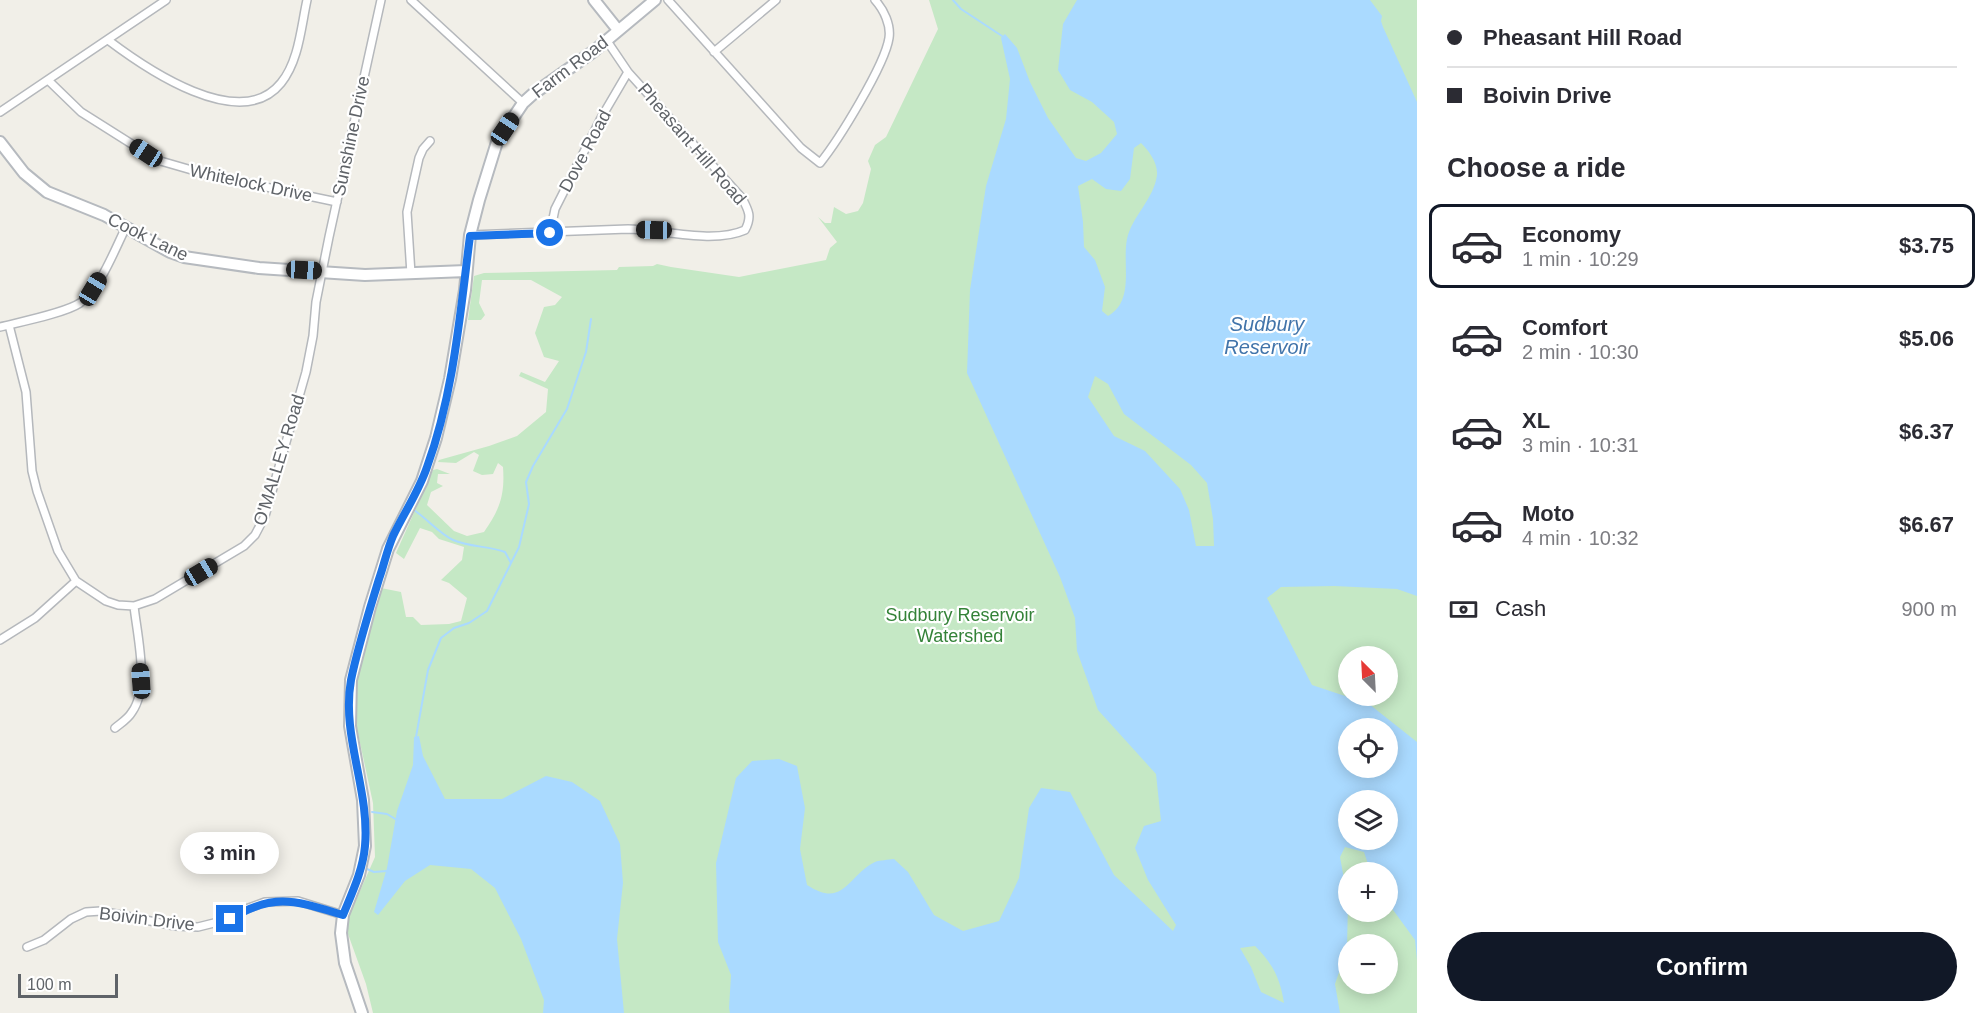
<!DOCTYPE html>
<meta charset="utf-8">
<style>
:root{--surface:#fff;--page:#f7f7f7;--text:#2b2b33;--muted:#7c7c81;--line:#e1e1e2;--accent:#111827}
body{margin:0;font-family:Arial,sans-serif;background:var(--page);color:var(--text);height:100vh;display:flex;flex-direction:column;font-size:22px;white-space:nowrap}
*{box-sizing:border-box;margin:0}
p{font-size:20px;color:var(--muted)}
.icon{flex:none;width:33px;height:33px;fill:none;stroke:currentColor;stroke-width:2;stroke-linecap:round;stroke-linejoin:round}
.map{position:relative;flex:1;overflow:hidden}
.panel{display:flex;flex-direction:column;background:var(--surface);width:570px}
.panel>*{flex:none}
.banner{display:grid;align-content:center;height:132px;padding:0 30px;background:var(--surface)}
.needle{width:39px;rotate:336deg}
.tools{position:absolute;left:1338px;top:646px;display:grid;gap:12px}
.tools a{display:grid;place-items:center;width:60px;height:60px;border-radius:50%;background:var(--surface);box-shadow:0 3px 15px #0003;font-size:30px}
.scale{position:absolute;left:18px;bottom:15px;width:100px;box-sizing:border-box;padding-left:6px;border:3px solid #5f6368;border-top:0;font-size:16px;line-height:21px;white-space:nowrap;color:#5f6368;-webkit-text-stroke:4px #fff;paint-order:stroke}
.end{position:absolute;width:27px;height:27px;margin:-14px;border:8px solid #1a73e8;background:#fff;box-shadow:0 0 0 3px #fff}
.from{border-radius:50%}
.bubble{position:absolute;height:42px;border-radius:21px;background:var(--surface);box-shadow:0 3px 15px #0003;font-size:20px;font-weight:800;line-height:42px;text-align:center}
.car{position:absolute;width:18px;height:36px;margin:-18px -9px;border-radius:8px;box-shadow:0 0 4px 2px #0007;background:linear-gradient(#222 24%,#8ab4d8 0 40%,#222 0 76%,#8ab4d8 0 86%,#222 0)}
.banner b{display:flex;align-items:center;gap:21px;height:57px;font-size:22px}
.banner b+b{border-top:2px solid var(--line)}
.banner i{width:15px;height:15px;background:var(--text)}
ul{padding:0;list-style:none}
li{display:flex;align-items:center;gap:18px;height:84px;margin:0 12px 9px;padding:0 18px;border:3px solid transparent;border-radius:12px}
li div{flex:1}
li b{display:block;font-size:22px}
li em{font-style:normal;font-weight:800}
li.active{border-color:var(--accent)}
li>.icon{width:54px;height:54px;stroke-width:1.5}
h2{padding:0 30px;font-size:27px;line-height:72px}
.pay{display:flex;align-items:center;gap:15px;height:66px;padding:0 30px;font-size:22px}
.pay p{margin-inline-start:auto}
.cta{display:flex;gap:12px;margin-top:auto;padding:12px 30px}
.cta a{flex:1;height:69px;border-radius:36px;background:var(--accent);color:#fff;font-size:24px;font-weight:800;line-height:69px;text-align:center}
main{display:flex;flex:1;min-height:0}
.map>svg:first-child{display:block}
.green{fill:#c5e8c5;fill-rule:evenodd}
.water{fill:#aadaff;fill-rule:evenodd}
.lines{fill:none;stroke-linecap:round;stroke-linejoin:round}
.stream{stroke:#aadaff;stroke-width:2}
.street-casing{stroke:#b5b8bc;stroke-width:10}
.secondary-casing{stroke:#b6babf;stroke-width:14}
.street{stroke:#fff;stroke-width:7}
.secondary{stroke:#fff;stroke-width:10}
.route{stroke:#1a73e8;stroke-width:8}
.labels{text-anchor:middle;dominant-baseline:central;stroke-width:4.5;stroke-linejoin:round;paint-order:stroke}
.street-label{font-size:18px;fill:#5f6368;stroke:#fff}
.park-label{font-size:18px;fill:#348238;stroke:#fff}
.water-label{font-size:20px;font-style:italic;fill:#4174aa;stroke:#fff}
</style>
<main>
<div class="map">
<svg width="1417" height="1013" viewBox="0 0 1417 1013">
<rect width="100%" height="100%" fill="#f1efe8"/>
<path class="green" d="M929,0H1417V1013H373L366,984L348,934V918L375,857L373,803L354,715L355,689L381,588L401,592L406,617H413L421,625L449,624L461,621L467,598L449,583L441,580L462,560L464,547L439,539L432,532L420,528L404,559L396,553L433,470L437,469L450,474H438L437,483L443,486L431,492L427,505L454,531L467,536L484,532C500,509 505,495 503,467L498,463L493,474L482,475L473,471L479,455L474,452L456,463L438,462L439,460L489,446L517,436L546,412L548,389L519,376L521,372L545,382L559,361L544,357L535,333L544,307L555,305L562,297L531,280H482L479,303L485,315L481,320H468L474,276L484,273L617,270L619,267L653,266L657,264L671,267L739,277L826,260L830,248L837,242L818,217L825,223H831L834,207L846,214L858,211L863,203L871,169L868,161L875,145L886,137L938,29ZM1348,657H1388V696H1348ZM1348,729H1388V768H1348ZM1348,801H1388V840H1348ZM1348,873H1388V912H1348ZM1348,945H1388V984H1348Z"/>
<path class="water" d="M1077,0H1370L1382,16L1381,21L1383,27L1417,102V596L1397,589L1334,586L1281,587L1267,598L1312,685L1369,704L1417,742V960L1415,940L1388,903V873H1371L1364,852L1345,847L1340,857L1348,901L1347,949L1335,984L1340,1013H730L729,1008L731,975L718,942L716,863L736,778L752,761L779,759L797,766L805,808L800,849L807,885C844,909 847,876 875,862C880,860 888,860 894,859L908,872L934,915L963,931L999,921L1019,878L1029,808L1041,788L1070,792L1114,875L1173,931L1176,925L1148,880L1135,848L1144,826L1161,821L1156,774L1098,710L1077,651L1075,618L1060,577L967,373L970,290L986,186L1006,119L1010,79L1001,38L1005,34L1017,48L1030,82L1048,118L1076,158L1086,161L1101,153L1117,134L1114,122L1092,102L1070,90L1058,70L1063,24ZM1141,143C1149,151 1158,163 1157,175C1154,199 1132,216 1127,239C1122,264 1135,301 1108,316L1102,311L1105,287L1095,260L1084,247L1083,222L1078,186L1092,179L1106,189L1121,191L1130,179L1134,148ZM1095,376L1108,384L1124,414L1191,465L1207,483L1213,519L1214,546H1196L1189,510L1180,489L1145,451L1114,436L1088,397ZM1348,729H1388V768H1348ZM1348,801H1388V840H1348ZM1255,946C1273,964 1280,978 1284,1003L1261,992L1251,967L1240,948Z
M419,736L423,756L445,799H502L546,776L572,782L600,801L620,844L623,883L617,939L624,1013H543L544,1000L521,939L495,888L471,869L430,865L405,881L378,915L374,912L387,868L397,811L413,765L414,737Z"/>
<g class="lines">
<path class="stream" d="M953,0L961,9L1002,36
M414,510C426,518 440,534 453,540C469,547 489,546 505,552L511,563
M416,737L428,670L441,638L454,628L469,623L487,611L519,547L529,504L526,482L533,466L567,409L586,352L591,319
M372,812L387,814L397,820
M367,869L374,872L387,871"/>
<defs>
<path id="street" d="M411,0L523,103
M668,0L801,148L820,163C838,141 885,65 889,38C891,25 884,10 875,0
M108,40C145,68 240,134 281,83C299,61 301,27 307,0
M714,52L776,0
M49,81L81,112L157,160L209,175L337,202
M0,112L166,0
M550,233L555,209L601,118L628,72
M470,235L628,229C663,230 714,244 745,230C752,217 749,211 742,198L628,72L607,41
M411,274L407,212L419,158L423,149L430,141
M9,325L26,392L32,471L37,491L58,551L76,581L106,601L118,605L134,606L155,599L244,546L255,535L265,516L306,372L313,336L316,302L329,237L381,0
M0,327C20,322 65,313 80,303C100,289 115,249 126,227
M0,640L35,618L76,581
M115,728C121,723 128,719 132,712C150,687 137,635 134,606
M27,947L44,940L71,919L86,912L101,911L175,926L198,927L230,919L246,909L265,902L298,901L343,915"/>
<path id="secondary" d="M594,0L618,30
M0,142L24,173L47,192L104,215L170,252L184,257L259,268L365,275L466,271
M362,1013L345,963L341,933L343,915L359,875L365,846L363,800L350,726L351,680L370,607L388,549L422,481L436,438L450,379L465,290L470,235L479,200L497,142L523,103L533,94L594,51L655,0"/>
</defs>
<use href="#street" class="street-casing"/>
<use href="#secondary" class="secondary-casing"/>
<use href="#street" class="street"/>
<use href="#secondary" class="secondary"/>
</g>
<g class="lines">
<path class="route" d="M230,919C275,892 296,901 343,915C352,893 363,870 365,846C370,790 341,736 351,680C358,646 369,612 379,579C384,565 387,550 393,536C404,513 419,491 427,467C454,393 460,313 470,236L550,233"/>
</g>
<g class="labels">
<g class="street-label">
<text transform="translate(570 67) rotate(-37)">Farm Road</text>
<text transform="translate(351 136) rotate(-78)">Sunshine Drive</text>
<text transform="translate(692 144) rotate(49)">Pheasant Hill Road</text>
<text transform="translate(585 151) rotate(-62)">Dove Road</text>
<text transform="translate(251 183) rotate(12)">Whitelock Drive</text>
<text transform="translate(148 237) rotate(26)">Cook Lane</text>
<text transform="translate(279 460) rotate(-73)">O'MALLEY Road</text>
<text transform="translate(147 919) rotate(7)">Boivin Drive</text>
</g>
<g class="park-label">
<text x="960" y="615">Sudbury Reservoir<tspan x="960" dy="21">Watershed</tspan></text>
</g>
<g class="water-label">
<text x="1267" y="324">Sudbury<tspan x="1267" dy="23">Reservoir</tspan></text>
</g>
</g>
</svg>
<div class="tools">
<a><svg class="needle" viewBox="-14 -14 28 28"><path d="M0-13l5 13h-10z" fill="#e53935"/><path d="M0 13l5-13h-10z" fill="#7c7c81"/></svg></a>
<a><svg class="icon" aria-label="locate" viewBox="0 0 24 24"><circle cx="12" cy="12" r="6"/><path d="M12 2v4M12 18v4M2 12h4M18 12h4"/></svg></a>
<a><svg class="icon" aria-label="layers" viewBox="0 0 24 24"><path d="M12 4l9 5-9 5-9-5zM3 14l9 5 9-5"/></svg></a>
<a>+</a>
<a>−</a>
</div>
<div class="scale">100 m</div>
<i class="end from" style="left:550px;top:233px"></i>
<i class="end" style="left:230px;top:919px"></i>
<div class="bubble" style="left:180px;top:832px;width:99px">3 min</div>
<i class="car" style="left:505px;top:129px;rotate:34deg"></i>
<i class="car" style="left:146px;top:153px;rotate:303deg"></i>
<i class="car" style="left:654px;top:230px;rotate:271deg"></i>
<i class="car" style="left:304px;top:270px;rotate:93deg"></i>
<i class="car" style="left:93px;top:289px;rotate:31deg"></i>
<i class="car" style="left:201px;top:572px;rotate:59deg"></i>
<i class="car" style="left:141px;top:681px;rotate:356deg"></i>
</div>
<section class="panel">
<div class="banner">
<b><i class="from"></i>Pheasant Hill Road</b>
<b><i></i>Boivin Drive</b>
</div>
<h2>Choose a ride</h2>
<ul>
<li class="active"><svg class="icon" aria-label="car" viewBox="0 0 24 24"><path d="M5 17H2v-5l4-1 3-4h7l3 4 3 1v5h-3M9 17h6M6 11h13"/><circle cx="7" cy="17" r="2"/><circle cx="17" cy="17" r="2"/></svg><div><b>Economy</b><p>1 min · 10:29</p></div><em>$3.75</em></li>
<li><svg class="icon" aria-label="car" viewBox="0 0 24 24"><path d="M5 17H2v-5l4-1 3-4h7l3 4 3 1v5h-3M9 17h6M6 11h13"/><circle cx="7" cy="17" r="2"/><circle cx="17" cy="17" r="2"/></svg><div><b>Comfort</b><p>2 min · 10:30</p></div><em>$5.06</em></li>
<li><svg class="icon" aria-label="car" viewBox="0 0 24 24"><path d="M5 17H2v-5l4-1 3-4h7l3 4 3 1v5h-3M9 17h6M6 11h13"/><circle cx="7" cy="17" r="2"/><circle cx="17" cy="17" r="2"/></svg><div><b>XL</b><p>3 min · 10:31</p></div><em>$6.37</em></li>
<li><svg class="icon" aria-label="car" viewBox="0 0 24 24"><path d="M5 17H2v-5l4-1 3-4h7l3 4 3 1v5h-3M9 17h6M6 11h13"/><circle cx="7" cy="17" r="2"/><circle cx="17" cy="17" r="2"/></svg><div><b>Moto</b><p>4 min · 10:32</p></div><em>$6.67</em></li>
</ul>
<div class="pay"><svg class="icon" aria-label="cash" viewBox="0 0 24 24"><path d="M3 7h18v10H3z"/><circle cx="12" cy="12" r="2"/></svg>Cash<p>900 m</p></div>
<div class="cta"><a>Confirm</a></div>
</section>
</main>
